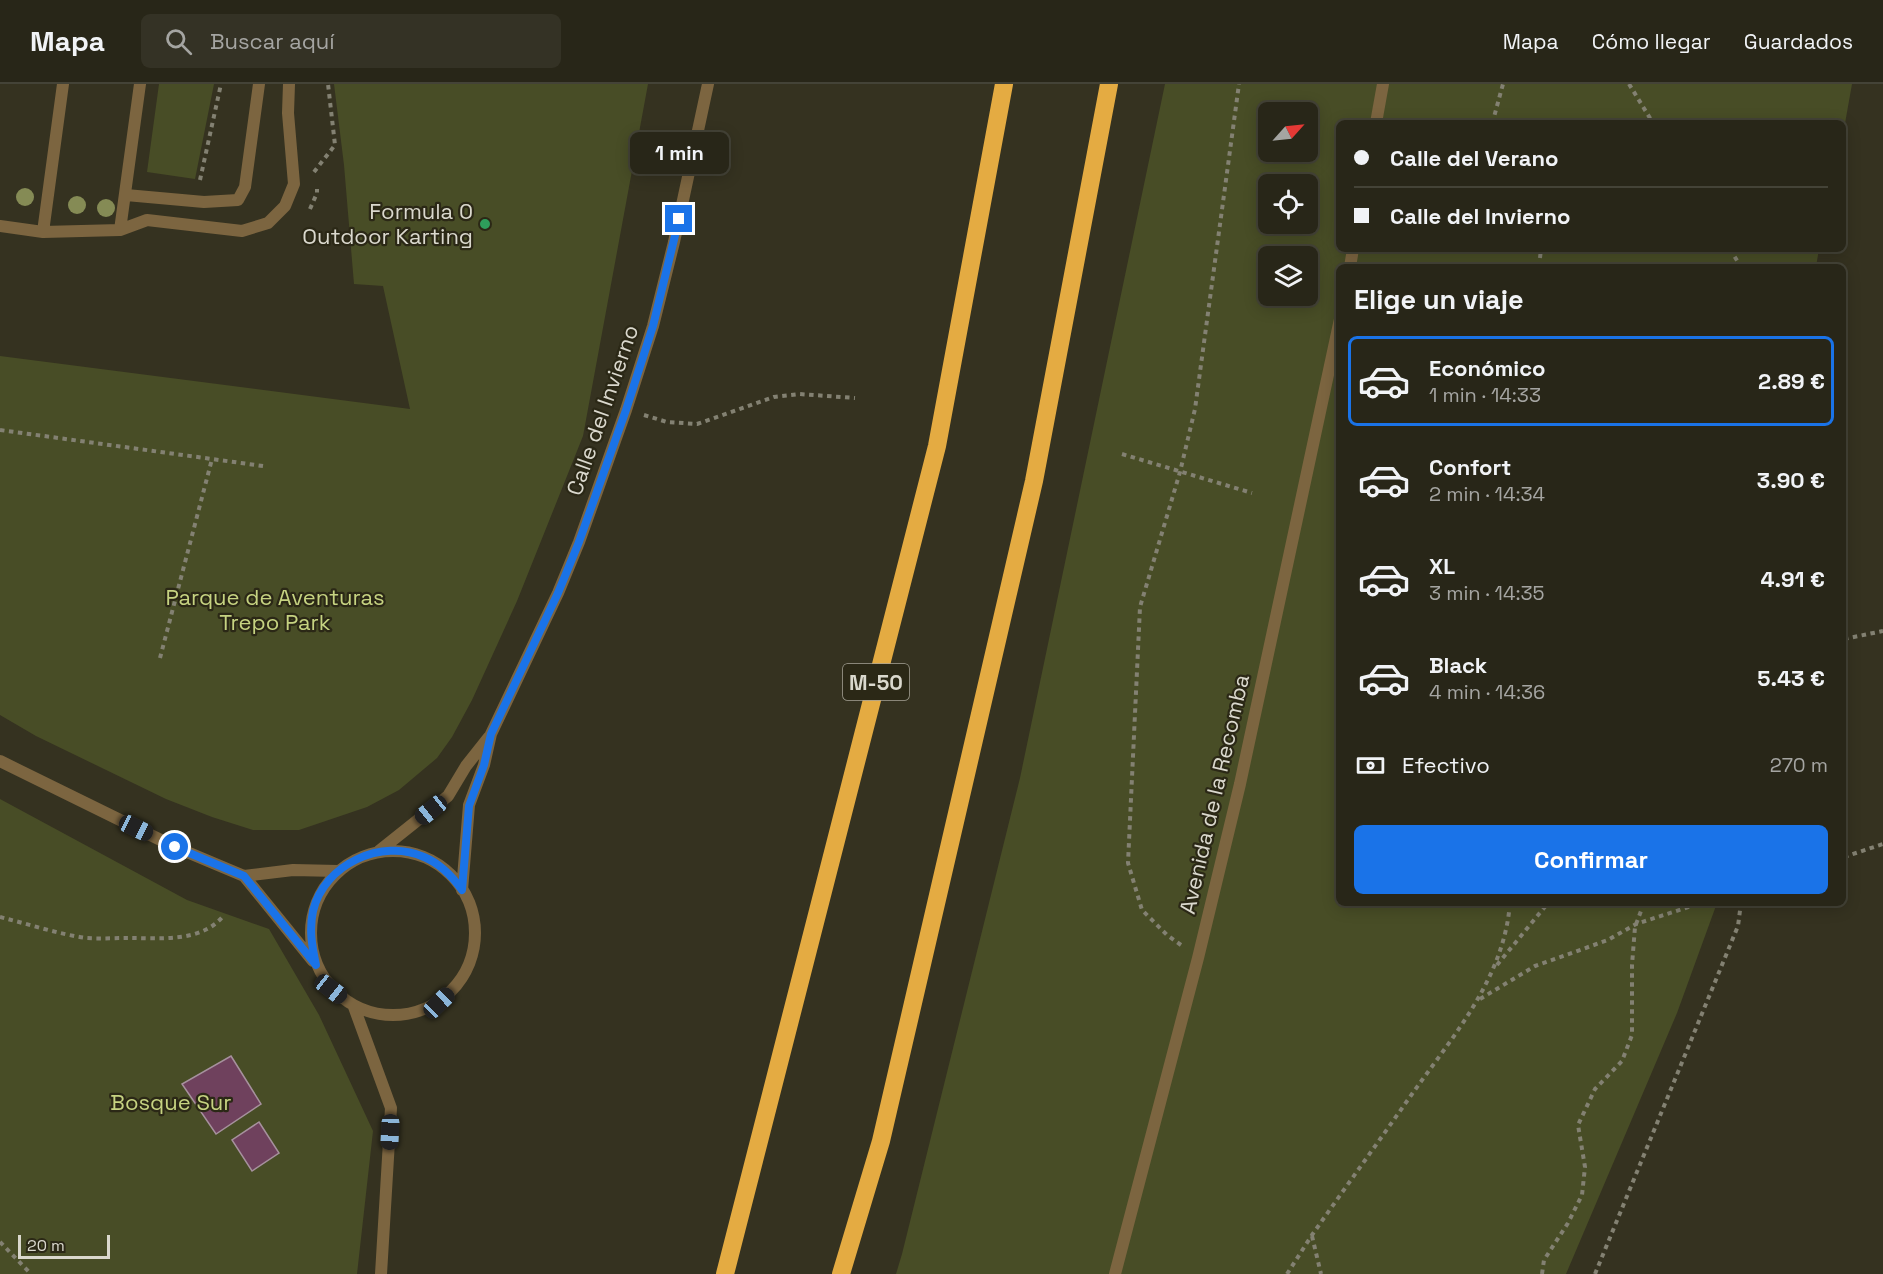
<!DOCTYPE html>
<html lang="es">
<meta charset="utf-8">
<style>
:root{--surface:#282618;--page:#343225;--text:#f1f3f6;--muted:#a5a5a2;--line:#444337;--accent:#1a73e8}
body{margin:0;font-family:"Space Grotesk",sans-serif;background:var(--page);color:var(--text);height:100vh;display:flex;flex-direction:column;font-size:22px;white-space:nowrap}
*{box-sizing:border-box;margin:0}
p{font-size:20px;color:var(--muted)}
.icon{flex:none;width:33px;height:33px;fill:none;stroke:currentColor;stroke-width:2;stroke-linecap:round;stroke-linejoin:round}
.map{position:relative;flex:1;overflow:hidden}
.panel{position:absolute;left:1336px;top:180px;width:510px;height:642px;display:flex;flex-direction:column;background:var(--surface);border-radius:9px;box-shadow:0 3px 15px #0003,0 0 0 2px var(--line)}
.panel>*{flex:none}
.top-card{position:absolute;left:1336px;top:36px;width:510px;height:132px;border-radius:9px;box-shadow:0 3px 15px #0003,0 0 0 2px var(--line);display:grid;align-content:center;height:132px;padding:0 18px;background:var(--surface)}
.needle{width:39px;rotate:63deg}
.buttons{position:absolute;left:1258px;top:18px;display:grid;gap:12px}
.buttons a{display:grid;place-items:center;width:60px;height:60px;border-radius:9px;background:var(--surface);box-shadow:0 3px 15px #0003,0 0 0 2px var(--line);font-size:30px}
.scale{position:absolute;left:18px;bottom:15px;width:92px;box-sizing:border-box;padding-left:6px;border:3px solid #dad8cd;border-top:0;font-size:16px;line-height:21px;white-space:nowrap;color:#dad8cd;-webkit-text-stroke:4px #2b2816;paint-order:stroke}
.end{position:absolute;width:27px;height:27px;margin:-14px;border:8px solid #1a73e8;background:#fff;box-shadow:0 0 0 3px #fff}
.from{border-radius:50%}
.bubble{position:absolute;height:42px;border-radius:9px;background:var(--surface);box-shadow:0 3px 15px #0003,0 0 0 2px var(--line);font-size:20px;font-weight:600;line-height:42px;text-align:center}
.car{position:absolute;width:18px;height:36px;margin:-18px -9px;border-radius:8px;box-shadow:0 0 4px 2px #0007;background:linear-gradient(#222 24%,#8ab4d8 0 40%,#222 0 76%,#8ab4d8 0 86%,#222 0)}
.top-card b{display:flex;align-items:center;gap:21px;height:57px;font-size:22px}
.top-card b+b{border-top:2px solid var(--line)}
.top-card i{width:15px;height:15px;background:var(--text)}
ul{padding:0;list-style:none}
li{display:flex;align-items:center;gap:18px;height:90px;margin:0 12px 9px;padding:0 6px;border:3px solid transparent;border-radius:9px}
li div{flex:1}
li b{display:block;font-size:22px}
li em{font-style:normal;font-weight:600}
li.on{border-color:var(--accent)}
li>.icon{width:54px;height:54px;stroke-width:1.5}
h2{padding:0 18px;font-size:27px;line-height:72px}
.pay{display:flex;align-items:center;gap:15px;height:66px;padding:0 18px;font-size:22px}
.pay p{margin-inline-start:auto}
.primary-button{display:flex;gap:12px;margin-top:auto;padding:12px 18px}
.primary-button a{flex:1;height:69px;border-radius:9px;background:var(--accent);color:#fff;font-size:24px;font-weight:600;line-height:69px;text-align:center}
header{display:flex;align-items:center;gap:36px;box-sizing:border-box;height:84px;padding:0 30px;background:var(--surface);border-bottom:2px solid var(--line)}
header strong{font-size:28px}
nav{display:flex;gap:33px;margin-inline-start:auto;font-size:21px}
.search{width:420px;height:54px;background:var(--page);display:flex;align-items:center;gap:15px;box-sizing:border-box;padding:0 21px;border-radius:9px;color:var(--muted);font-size:22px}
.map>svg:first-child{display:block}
.green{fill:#484d26;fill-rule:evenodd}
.building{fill:#6f415d;stroke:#a6919d;stroke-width:1.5}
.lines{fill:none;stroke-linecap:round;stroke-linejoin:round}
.path{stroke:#838172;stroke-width:4;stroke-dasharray:4.5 4.5;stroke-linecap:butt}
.service{stroke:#7c6540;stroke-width:12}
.minor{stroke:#7c6540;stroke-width:12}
.motorway{stroke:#e4ab42;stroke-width:18}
.tree{fill:#858b55}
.route{stroke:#1a73e8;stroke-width:8}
.leisure-dot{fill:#2e9e5b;stroke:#2b2816;stroke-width:2}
.labels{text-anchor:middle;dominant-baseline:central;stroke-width:4.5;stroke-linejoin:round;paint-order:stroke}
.shield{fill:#2b2816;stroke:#a6a396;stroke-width:1.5}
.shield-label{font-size:21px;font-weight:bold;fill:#dad8cd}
.poi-label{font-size:22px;fill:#dad8cd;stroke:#2b2816;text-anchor:end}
.street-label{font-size:22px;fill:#dad8cd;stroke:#2b2816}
.park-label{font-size:22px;fill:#c6d381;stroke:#2b2816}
</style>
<header>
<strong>Mapa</strong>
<div class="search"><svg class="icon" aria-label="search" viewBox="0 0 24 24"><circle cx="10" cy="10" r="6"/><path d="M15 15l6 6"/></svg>Buscar aquí</div>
<nav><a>Mapa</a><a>Cómo llegar</a><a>Guardados</a></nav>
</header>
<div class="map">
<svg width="1883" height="1190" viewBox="0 0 1883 1190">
<rect width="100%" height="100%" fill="#353220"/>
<path class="green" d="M159,0H214L195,95L147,88Z
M334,0H648L583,352L517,517L472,616L452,653L437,674L399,706L367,723L299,746H253L212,733L166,715L36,652L0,631V272L410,325L383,202L354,200L344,81Z
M1165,0H1852L1844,45V39H1340V165H1819L1816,183H1340V819H1717L1677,929L1566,1190H896L902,1170L1020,694ZM1269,28H1308V68H1269ZM1269,100H1308V140H1269ZM1269,172H1308V212H1269Z
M0,715L187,816L269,845L319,931L373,1047L357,1190H0Z"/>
<path class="building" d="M231,972L261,1020L216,1050L182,1000Z
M259,1038L279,1069L252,1087L232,1056Z"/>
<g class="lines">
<path class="path" d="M1629,0L1653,39
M1497,39L1494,33L1503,0
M314,88L335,61L328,0
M200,96L221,0
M310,125L317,109V105
M1730,165L1741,183
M1539,183L1541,165
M644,331L667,338L697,340L774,313L799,310L855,314
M0,346L263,382
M1122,370L1252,409
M1844,555L1883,547
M160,574L212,375
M1844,773L1883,760
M0,833C28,840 58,850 86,854C100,855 115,854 128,854C160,854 202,859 224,831
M1181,861L1167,851L1142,826L1128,779L1140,523L1180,388L1195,325L1239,0
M1497,881L1548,819
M1480,915L1535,882L1608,856L1636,840L1701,819
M1312,1152L1321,1190
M0,1158L31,1190
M1287,1190L1312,1151C1345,1104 1379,1057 1412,1010C1454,951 1504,894 1510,819
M1542,1190L1544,1176L1568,1139L1582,1111L1585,1083L1578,1041L1595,1005L1622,977L1632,951V881L1635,843L1644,819
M1595,1190L1738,842L1741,819"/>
<path class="service" d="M126,111L204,118L238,116L245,103L259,0
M0,142L43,148L120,146L147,136L242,147L268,139L285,122L294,100L288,29L289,0
M120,146L140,0
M43,148L63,0"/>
<path class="minor" d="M1376,39L1383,0
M1350,183L1353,165
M0,677L175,763L244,792L293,786L338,787
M311 849a82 82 0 1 1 164 0a82 82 0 1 1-164 0Z
M379,767L448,712L466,682L489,653
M244,792L313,877
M462,806L469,721L484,681L491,650L558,509L579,458L626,326L653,242L674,158L708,0
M354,923L391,1024L381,1190
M1115,1190L1198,874L1240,700L1340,235"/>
<path class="motorway" d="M725,1190L937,362L1004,0
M841,1190L881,1057L1034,397L1109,0"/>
</g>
<g class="tree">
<circle cx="25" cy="113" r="9"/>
<circle cx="77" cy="121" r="9"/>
<circle cx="106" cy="124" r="9"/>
</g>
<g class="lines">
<path class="route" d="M175,763L244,792L316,881C312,862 309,846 313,827C324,780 382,754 424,773C441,780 452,792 462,806L469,722L484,681L491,650L558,509L579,458L626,326L653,242L679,135"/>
</g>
<circle class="leisure-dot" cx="485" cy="140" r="6"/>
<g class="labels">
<rect class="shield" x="843" y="580" width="66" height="36" rx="4.5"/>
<g class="shield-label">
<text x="876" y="598">M-50</text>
</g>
<g class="poi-label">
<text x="473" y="127">Formula 0<tspan x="473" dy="25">Outdoor Karting</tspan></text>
</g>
<g class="street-label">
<text transform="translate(602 326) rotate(-71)">Calle del Invierno</text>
<text transform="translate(1214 710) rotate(-77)">Avenida de la Recomba</text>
</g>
<g class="park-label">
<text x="275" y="513">Parque de Aventuras<tspan x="275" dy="25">Trepo Park</tspan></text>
<text x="171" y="1018">Bosque Sur</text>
</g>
</g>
</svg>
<div class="buttons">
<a><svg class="needle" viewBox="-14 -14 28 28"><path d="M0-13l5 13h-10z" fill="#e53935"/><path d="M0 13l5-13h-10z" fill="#a5a5a2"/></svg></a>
<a><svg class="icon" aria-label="locate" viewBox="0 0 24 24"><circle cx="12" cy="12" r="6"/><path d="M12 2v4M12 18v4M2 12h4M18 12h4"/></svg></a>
<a><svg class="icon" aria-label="layers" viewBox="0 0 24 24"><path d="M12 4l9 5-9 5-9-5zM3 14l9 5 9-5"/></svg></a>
</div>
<div class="scale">20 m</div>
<i class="end from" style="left:175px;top:763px"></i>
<i class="end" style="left:679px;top:135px"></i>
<div class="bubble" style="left:630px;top:48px;width:99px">1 min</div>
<i class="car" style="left:431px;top:726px;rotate:231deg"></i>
<i class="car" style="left:136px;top:744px;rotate:116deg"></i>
<i class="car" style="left:331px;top:905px;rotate:128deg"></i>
<i class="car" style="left:439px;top:919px;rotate:46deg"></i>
<i class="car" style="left:390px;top:1048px;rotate:183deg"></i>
<div class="top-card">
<b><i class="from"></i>Calle del Verano</b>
<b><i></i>Calle del Invierno</b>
</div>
<section class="panel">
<h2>Elige un viaje</h2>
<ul>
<li class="on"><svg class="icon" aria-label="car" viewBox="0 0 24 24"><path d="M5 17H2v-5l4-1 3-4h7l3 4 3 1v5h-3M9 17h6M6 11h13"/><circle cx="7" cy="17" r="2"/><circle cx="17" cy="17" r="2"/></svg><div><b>Económico</b><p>1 min · 14:33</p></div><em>2.89 €</em></li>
<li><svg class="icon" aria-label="car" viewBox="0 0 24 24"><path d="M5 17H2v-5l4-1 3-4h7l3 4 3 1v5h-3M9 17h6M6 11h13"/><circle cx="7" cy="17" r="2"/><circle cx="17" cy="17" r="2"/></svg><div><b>Confort</b><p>2 min · 14:34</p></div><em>3.90 €</em></li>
<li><svg class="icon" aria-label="car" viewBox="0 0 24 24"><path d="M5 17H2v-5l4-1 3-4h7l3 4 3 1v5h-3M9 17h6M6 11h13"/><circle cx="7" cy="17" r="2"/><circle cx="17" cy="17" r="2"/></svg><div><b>XL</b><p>3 min · 14:35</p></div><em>4.91 €</em></li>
<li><svg class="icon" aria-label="car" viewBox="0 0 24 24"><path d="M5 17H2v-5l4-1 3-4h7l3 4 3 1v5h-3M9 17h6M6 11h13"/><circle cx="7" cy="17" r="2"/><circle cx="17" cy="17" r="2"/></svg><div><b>Black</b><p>4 min · 14:36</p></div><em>5.43 €</em></li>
</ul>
<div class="pay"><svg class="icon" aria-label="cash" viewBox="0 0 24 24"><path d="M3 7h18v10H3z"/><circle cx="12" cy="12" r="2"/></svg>Efectivo<p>270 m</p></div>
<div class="primary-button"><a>Confirmar</a></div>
</section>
</div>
